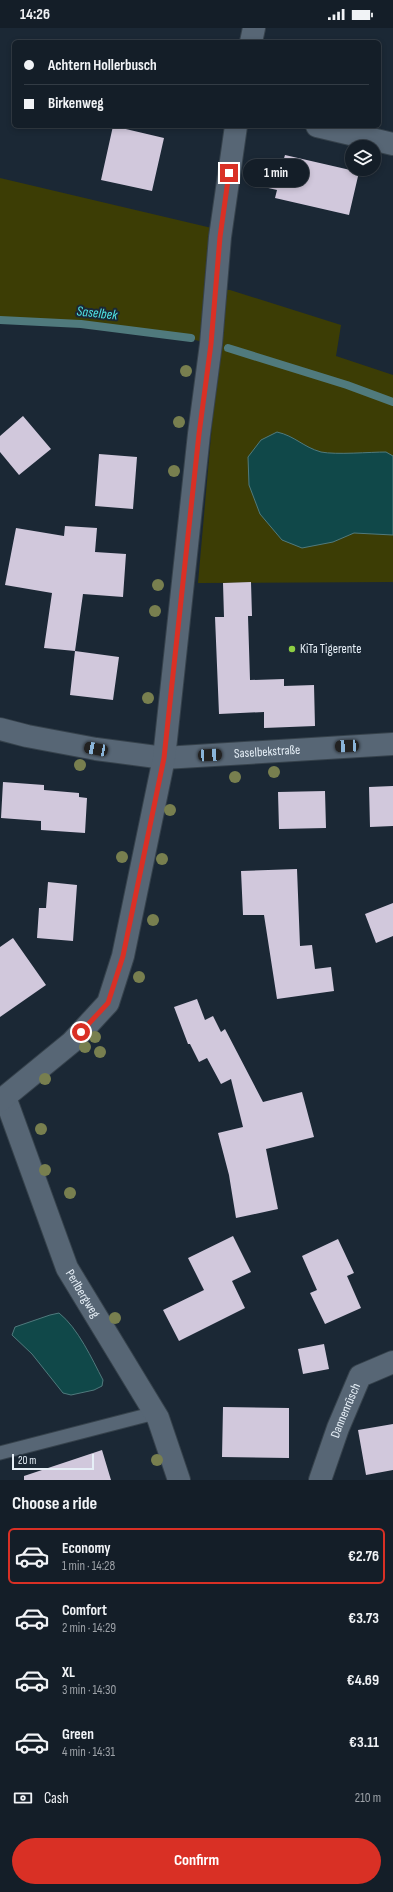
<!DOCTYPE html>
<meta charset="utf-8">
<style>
:root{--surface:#141e28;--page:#212b34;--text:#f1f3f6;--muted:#9da2a8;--line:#333c45;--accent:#d93025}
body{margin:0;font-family:"Sofia Sans Condensed",sans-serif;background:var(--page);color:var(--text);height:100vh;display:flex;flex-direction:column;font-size:15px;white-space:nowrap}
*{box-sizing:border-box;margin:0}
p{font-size:13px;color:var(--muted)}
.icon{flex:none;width:22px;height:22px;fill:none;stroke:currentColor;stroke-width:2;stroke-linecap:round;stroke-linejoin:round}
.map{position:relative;height:1452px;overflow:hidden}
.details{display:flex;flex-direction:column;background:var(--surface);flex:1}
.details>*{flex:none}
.banner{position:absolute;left:12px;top:12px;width:369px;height:88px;border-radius:6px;box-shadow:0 2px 6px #0003,0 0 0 1px var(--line);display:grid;align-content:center;height:88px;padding:0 12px;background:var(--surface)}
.tools{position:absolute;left:345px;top:112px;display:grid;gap:8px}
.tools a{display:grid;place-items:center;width:36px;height:36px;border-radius:50%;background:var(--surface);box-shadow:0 2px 6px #0003,0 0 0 1px var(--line);font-size:20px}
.scale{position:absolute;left:12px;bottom:10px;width:82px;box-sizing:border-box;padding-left:4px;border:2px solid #e6eff7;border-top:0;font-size:11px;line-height:14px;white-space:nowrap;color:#e6eff7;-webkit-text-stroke:3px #1b2835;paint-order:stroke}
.end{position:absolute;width:18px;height:18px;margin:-9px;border:5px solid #d93025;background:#fff;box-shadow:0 0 0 2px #fff}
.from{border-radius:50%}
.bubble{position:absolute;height:28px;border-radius:14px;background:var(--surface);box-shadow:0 2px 6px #0003,0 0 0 1px var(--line);font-size:13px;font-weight:700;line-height:28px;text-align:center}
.car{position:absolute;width:12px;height:24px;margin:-12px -6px;border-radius:5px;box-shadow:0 0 3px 1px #0007;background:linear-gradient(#222 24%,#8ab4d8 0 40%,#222 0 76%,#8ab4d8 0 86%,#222 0)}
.banner b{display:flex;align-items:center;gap:14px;height:38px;font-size:15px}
.banner b+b{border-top:1px solid var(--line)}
.banner i{width:10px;height:10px;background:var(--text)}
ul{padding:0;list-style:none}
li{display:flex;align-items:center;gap:12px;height:56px;margin:0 8px 6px;padding:0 4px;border:2px solid transparent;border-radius:6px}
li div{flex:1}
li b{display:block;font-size:15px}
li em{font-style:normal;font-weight:700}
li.current{border-color:var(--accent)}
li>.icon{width:36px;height:36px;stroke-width:1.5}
h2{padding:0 12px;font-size:18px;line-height:48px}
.pay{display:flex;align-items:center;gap:10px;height:44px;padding:0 12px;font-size:15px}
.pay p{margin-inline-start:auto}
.cta{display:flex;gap:8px;margin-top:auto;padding:8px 12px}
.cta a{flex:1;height:46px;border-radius:24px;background:var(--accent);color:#fff;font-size:16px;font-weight:700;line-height:46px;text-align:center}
.status{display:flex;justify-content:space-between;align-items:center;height:28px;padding:0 20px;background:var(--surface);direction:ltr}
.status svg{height:11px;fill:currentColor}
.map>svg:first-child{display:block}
.green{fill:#3c3d05}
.water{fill:#104849;stroke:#507a7d}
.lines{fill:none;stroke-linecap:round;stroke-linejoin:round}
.stream{stroke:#507a7d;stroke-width:8}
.building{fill:#d1c8dc}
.service-casing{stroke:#36424c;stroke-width:15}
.minor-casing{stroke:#36424c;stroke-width:24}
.service{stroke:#576675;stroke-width:13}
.minor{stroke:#576675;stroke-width:22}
.tree{fill:#787f4f}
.route{stroke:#d93025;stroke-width:5}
.poi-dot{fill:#8ece43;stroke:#1b2835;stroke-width:1.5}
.labels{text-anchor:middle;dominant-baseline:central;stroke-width:4;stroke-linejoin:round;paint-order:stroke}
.poi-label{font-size:13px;fill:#e6eff7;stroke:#1b2835;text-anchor:start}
.street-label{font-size:13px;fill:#e6eff7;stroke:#1b2835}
.water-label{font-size:14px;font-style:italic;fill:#4fe2e4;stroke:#1b2835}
</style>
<div class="status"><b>14:26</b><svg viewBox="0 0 49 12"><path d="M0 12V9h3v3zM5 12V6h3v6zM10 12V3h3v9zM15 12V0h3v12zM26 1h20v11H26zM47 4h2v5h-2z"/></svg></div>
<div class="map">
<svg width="393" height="1452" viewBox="0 0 393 1452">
<rect width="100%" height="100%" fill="#1b2835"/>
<path class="green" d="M0,150L216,201L208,261L230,262L341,297L336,328L393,347V554L198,555L219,318C148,298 73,295 0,292Z"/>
<path class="water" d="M277,404C295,408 303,419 321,424C336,427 370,424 386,424L393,428V507L354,505L333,514L302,520L282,512L260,486L249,457L248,429L261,412Z
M59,1285C78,1300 92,1331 103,1352L102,1358L94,1362L71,1367L63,1365L32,1326L12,1307L15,1299L50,1287Z"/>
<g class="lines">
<path class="stream" d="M0,292L81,296L191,310
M228,320L347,357L393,374"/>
</g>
<path class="building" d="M113,98L164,110L152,163L101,152Z
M285,127L359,144L349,187L275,170L277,162L264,159L270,134L282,137Z
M23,388L51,421L19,447L0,424V408Z
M99,426L137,429L133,481L95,478Z
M65,498L97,500L95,524L126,526L123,569L83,566L75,623L44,620L52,565L5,557L16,500L64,508Z
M251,554L252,588H248L250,652L284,651V658L314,657L315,698L264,700V684L219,686L215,589H224L223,555Z
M75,623L119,629L113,672L70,667Z
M3,754L44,757V762L79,765V769L87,770L85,805L41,802V793L1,790Z
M393,758V798L370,799L369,759Z
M325,763L326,800L279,801L278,764Z
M297,841L300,918L312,917L315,941L331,939L334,963L277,971L264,887H243L241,843Z
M48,854L77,857L73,913L37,910L39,880H46Z
M393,875V908L376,915L365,886Z
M13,910L46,957L0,989V919Z
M197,971L205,992L213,988L221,1004L225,1001L263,1074L302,1064L314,1109L266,1121L278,1181L236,1190L229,1147L218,1105L243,1099L231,1051L221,1056L207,1030L199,1034L190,1016H188L174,979Z
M233,1208L251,1244L232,1253L245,1280L179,1313L163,1282L204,1262L188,1230Z
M338,1211L354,1245L347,1248L361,1280L325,1296L310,1265L317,1262L302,1228Z
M324,1316L329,1341L303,1346L298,1321Z
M223,1379L289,1380V1430L222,1429Z
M393,1396V1442L366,1447L358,1402Z
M102,1422L111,1452H24V1448Z"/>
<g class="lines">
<defs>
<path id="service" d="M0,1425L155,1385"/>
<g id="minor">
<path d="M251,14L254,0"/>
<path d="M317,98L393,116"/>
<path id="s1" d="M0,701L27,708L96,721L164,730L393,716"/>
<path id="s2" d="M5,1069L67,1240L158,1390L179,1452"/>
<path d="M0,1073L72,1014L108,975L123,928L164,730L199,406L211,316L220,209L236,98"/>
<path id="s3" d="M320,1452L338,1400L360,1348L393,1334"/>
</g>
</defs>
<use href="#service" class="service-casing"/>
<use href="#minor" class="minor-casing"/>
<use href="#service" class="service"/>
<use href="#minor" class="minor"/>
</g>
<g class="tree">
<circle cx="186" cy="343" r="6"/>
<circle cx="179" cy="394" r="6"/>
<circle cx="174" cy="443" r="6"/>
<circle cx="158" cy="557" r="6"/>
<circle cx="155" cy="583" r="6"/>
<circle cx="148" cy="670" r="6"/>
<circle cx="80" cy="737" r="6"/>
<circle cx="274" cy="744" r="6"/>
<circle cx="235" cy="749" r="6"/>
<circle cx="170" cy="782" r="6"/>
<circle cx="122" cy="829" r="6"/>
<circle cx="162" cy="831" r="6"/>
<circle cx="153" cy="892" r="6"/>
<circle cx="139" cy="949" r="6"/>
<circle cx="95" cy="1009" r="6"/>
<circle cx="85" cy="1019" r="6"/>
<circle cx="100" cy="1024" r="6"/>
<circle cx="45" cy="1051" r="6"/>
<circle cx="41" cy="1101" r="6"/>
<circle cx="45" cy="1142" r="6"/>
<circle cx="70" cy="1165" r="6"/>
<circle cx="115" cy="1290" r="6"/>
<circle cx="157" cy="1432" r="6"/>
</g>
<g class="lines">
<path class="route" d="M81,1004L108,975L123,928L164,730L199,406L211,316L220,209L229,145"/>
</g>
<circle class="poi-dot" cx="292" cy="621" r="4"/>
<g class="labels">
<g class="poi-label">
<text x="300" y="621">KiTa Tigerente</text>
</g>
<g class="street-label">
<text stroke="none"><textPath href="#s1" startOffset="270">Saselbekstraße</textPath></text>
<text stroke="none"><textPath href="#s2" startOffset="212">Perlbergweg</textPath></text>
<text stroke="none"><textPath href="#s3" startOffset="74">Dannenrüsch</textPath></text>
</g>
<g class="water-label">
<text transform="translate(97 285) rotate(6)">Saselbek</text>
</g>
</g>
</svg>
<div class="tools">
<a><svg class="icon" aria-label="layers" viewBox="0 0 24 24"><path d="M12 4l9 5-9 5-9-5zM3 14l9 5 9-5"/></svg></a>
</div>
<div class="scale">20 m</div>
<i class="end from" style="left:81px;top:1004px"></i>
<i class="end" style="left:229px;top:145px"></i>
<div class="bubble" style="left:243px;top:131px;width:66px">1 min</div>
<i class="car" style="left:347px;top:718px;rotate:267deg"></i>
<i class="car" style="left:96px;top:721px;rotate:281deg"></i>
<i class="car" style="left:210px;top:727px;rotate:87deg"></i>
<div class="banner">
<b><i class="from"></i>Achtern Hollerbusch</b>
<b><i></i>Birkenweg</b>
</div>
</div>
<section class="details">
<h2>Choose a ride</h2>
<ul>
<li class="current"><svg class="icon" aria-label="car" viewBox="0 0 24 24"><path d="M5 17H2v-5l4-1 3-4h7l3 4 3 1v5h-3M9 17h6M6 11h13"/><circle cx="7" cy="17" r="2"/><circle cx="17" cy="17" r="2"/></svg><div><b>Economy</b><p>1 min · 14:28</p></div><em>€2.76</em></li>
<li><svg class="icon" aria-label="car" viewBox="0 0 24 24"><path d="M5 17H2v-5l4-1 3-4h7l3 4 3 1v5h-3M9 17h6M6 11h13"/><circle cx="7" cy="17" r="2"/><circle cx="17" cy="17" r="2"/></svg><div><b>Comfort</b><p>2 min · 14:29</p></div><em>€3.73</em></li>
<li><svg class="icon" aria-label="car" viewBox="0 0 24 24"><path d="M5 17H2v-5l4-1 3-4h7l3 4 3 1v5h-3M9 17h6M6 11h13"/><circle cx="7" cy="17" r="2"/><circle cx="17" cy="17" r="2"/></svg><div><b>XL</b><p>3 min · 14:30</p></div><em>€4.69</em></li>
<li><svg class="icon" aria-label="car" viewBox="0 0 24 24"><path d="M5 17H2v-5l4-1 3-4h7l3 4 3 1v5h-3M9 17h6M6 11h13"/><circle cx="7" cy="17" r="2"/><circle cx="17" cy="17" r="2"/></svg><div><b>Green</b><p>4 min · 14:31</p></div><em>€3.11</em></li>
</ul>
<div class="pay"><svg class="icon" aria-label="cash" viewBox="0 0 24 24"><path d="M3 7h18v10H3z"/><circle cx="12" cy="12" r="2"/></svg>Cash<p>210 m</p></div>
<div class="cta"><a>Confirm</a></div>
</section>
